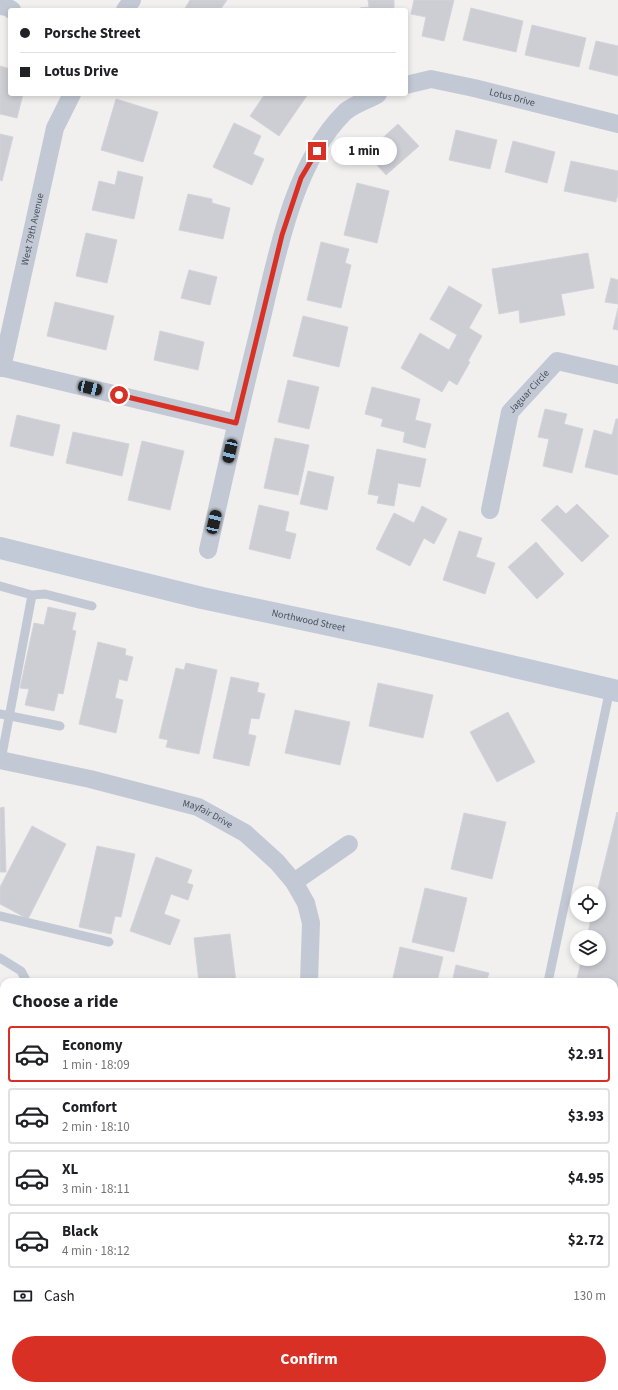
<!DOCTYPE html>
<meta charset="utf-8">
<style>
:root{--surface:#fff;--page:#f2f2f2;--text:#202124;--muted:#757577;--line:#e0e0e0;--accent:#d93025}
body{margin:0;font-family:"Source Sans 3",sans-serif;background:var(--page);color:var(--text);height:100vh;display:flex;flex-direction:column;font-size:15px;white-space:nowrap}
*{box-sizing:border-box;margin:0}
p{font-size:13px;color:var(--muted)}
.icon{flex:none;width:22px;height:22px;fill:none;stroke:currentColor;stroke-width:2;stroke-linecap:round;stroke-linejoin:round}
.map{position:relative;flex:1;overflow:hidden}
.details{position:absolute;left:0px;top:978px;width:618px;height:412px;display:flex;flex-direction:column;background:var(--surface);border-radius:12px 12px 0 0;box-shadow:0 2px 6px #0003}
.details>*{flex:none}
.top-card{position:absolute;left:8px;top:8px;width:400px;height:88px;border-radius:4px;box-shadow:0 2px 6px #0003;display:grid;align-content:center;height:88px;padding:0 12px;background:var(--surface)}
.controls{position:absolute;left:570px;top:886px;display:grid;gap:8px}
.controls a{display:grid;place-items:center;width:36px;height:36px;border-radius:50%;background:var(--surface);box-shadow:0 2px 6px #0003;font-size:20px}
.end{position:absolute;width:18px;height:18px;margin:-9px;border:5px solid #d93025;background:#fff;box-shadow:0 0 0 2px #fff}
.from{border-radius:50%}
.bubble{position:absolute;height:28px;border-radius:14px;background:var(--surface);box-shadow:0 2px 6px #0003;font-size:13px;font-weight:700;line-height:28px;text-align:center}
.car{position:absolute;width:12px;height:24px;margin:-12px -6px;border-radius:5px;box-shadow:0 0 3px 1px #0007;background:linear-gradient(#222 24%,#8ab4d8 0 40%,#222 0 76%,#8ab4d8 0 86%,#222 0)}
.top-card b{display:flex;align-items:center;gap:14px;height:38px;font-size:15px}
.top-card b+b{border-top:1px solid var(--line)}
.top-card i{width:10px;height:10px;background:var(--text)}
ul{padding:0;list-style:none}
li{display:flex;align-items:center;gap:12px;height:56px;margin:0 8px 6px;padding:0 4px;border:2px solid var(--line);border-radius:4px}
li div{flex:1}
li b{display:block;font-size:15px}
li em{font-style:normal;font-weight:700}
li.on{border-color:var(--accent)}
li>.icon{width:36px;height:36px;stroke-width:1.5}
h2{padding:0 12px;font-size:18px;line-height:48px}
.pay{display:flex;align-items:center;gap:10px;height:44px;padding:0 12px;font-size:15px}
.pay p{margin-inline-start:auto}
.action{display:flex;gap:8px;margin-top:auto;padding:8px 12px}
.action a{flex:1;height:46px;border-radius:24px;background:var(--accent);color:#fff;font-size:16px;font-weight:700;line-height:46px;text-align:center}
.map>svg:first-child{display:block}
.green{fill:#beeed7}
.building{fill:#ccced4;stroke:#d3d4db}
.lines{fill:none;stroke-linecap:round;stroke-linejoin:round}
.lane{stroke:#c3c9d4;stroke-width:9}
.street{stroke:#c3c9d4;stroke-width:18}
.secondary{stroke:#c2cad8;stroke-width:22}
.route{stroke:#d93025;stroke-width:5}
.labels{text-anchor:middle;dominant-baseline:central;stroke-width:4;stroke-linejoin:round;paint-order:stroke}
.street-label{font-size:10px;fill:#47505c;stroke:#fff}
</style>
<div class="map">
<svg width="618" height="1390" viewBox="0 0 618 1390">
<rect width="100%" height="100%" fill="#f2efef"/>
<path class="green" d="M4,1379V1386H208V1390H0V1380Z"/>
<path class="building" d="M190,0H227L220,10H184Z
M368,0H394V10H360V8L369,7Z
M414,0H454L444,41L422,36L426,17L411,14Z
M471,8L523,21L516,52L463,40Z
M532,25L586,38L579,67L525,55Z
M596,41L618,46V76L589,69Z
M0,66L10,69V94H23L17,118L0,114Z
M265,94H308L279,136L250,116Z
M116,99L158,112L143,162L101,150Z
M234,123L261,136L253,154L264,159L252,185L213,167Z
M398,124L419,146L386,175L366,153Z
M456,130L497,140L490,169L449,160Z
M0,134L13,137L2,181L0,180Z
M513,141L555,152L547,183L505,172Z
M571,161L618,171V194L616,202L564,191Z
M118,171L143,177L134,219L92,210L99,181L115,185Z
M357,183L389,191L377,243L344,235Z
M188,194L212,199V203L230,208L223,239L179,230Z
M86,233L117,240L107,283L76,276Z
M321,242L349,249L345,263L351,265L341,308L307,300Z
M588,253L594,288L561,294L565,315L520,323L519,310L499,314L492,269Z
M189,270L217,277L210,305L181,298Z
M611,278L618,280V304L605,302Z
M449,286L482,305L469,328L482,336L468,361L470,362L457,385L449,380L442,392L401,368L420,333L449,350L457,335L430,319Z
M55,302L114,316L106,350L47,336Z
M618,308V330L613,329Z
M303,316L348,327L339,367L293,356Z
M160,331L204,342L198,370L154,360Z
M288,380L319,387L309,429L278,422Z
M372,387L420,399L415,420L431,424L425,448L403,442L405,432L381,426L383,419L365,414Z
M545,409L567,414L564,424L583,429L572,473L543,466L549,439L538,437Z
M17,415L60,425L53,456L10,446Z
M616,419H618V475L585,467L594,430L612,435Z
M73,432L129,444L122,476L66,463Z
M275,438L309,445L298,495L264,488Z
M142,441L184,451L170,510L128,500Z
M377,449L426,459L420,487L398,483L394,506L377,503L379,496L368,494Z
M308,471L334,477L327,510L300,504Z
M577,504L609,536L582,562L541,520L557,505L566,514Z
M259,505L289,512L285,531L296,534L290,559L249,549Z
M422,506L447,519L434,544L424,538L410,566L376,549L394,513L414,523Z
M459,531L482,538L476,557L495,563L485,594L443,580Z
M536,542L564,574L537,599L508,567Z
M48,607L76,613L72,630L76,631L63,694L58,693L54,711L25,705L29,689L20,688L34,623L44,625Z
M98,642L126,649L125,655L133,657L127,681L119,679L115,698L123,700L116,733L79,724Z
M186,663L217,670L199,754L166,747L168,740L159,738L176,668L184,670Z
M231,677L259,683L257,692L265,694L259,719L251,718L248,734L256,736L249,766L213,758Z
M378,683L433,695L423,738L369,726Z
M295,710L350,722L340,765L285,753Z
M508,712L535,762L497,782L470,732Z
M4,807L6,872H0V808Z
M617,812L618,813V1029L614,1028V982H576L582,959H599V937H587L592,915H599V893H597Z
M464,813L506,822L492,879L451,869Z
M32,826L66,844L28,919L0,904V887Z
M97,846L135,854L121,917L115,916L111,934L79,927Z
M156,857L192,870L187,883L193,885L188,900L171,894L164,914L180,920L170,945L130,931Z
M425,888L467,898L454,952L412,942Z
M230,934L236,982H199L194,938Z
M400,947L443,957L437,982H392Z
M456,965L489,973L486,982H452Z
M614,1204L618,1205V1269L614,1268Z
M614,1362L618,1365V1383L613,1390H596L593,1388L591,1390H553L556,1386H614Z
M264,1386H296L299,1390H259Z"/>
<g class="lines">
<path class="lane" d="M0,586L32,595L1,760
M32,595L45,594L92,606
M0,714L60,726
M0,916L109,942
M0,958L21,971L27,982
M548,982L610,689
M614,1126L618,1127
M0,1146H4
M614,1194H618
M614,1300L618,1303
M0,1350L4,1348"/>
<g class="street">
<path d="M0,6L7,7L12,10"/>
<path d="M125,10L132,0"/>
<path id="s1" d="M406,85L431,79L474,88L618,124"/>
<path d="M0,367L236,423"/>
<path id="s2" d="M2,368L55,128L72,94"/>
<path id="s3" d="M490,510L510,412L557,361L618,375"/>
<path d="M208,550C224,477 241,403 259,330C276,260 292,165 344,113C350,106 370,99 378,94"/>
<path id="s4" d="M0,760L90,779L198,807L245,833L277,862L294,882L306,903L311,923L309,982"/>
<path d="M294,882L349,844"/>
<path d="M396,1386L400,1390"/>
</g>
<path class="secondary" id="s5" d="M0,548L202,598L395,639L618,691"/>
</g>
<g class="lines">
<path class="route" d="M119,395L236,423L282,235L301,178L317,151"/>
</g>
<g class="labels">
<g class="street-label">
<text stroke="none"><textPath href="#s1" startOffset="109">Lotus Drive</textPath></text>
<text stroke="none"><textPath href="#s2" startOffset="142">West 79th Avenue</textPath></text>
<text stroke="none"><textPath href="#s3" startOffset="128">Jaguar Circle</textPath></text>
<text stroke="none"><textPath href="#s5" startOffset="317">Northwood Street</textPath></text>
<text stroke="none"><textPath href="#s4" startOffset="215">Mayfair Drive</textPath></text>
</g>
</g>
</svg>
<div class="controls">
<a><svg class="icon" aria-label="locate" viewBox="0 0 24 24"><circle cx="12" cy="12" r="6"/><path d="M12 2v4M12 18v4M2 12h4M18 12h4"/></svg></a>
<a><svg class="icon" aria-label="layers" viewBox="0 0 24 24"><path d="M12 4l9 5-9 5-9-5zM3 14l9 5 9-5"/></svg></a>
</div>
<i class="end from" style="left:119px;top:395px"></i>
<i class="end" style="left:317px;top:151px"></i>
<div class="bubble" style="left:331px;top:137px;width:66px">1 min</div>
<i class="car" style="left:90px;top:388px;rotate:103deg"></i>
<i class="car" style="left:230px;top:451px;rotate:193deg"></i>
<i class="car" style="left:214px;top:522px;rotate:13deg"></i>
<div class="top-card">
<b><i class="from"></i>Porsche Street</b>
<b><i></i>Lotus Drive</b>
</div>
<section class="details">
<h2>Choose a ride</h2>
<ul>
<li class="on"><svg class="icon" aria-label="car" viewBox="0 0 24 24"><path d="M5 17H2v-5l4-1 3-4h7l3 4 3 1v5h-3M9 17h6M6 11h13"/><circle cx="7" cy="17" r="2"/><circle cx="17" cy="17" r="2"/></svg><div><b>Economy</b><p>1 min · 18:09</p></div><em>$2.91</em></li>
<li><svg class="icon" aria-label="car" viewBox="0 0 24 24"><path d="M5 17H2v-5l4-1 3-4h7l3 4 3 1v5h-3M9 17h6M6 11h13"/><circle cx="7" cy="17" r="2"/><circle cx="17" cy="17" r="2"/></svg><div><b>Comfort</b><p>2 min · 18:10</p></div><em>$3.93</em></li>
<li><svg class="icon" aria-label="car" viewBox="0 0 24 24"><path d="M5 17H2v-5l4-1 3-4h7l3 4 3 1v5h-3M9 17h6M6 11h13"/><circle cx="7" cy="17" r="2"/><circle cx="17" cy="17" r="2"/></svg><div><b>XL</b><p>3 min · 18:11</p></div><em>$4.95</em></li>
<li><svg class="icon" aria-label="car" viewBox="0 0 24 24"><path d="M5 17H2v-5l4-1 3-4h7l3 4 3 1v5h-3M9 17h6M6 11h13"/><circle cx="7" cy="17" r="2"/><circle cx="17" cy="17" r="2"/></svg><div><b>Black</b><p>4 min · 18:12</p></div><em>$2.72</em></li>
</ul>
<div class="pay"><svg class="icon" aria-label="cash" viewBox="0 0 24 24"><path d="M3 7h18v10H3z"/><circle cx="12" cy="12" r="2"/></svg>Cash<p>130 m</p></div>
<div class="action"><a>Confirm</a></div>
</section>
</div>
